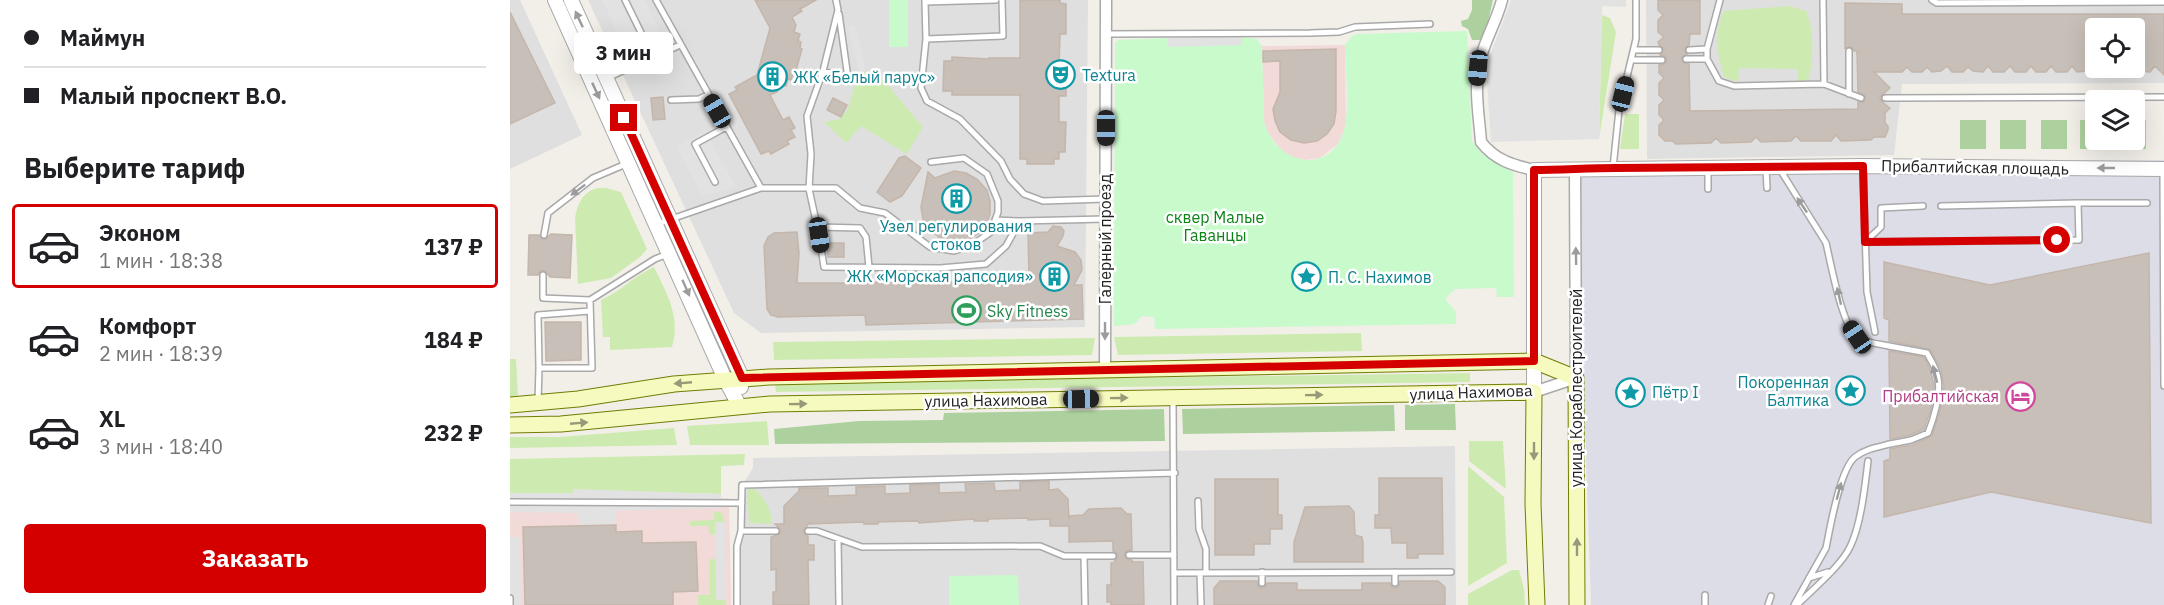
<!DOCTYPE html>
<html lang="ru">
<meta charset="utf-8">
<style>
:root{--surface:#fff;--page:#f6f6f6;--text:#202124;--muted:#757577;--line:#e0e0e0;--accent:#d40000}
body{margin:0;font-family:"IBM Plex Sans",sans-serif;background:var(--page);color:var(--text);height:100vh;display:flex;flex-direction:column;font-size:22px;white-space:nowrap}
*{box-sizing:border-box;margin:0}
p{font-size:20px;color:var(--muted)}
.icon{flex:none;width:33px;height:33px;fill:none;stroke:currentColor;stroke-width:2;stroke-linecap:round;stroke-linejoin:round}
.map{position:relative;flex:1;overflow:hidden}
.sheet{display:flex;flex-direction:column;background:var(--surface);width:510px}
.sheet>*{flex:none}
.hud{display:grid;align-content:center;height:132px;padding:0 24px;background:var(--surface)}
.fabs{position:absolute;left:1575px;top:18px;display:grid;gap:12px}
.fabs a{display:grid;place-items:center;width:60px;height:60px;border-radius:6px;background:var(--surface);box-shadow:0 6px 24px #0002;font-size:30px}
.end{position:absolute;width:27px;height:27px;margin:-14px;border:8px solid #d40000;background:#fff;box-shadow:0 0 0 3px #fff}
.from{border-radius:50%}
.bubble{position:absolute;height:42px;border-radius:6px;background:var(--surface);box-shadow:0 6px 24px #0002;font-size:20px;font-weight:800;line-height:42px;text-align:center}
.car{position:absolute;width:18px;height:36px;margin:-18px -9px;border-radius:8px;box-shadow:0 0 4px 2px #0007;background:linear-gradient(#222 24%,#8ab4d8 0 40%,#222 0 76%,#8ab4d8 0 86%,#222 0)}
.hud b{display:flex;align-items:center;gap:21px;height:57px;font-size:22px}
.hud b+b{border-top:2px solid var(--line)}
.hud i{width:15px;height:15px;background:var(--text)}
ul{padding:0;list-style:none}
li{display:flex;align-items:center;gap:18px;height:84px;margin:0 12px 9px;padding:0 12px;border:3px solid transparent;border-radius:6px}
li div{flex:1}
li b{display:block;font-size:22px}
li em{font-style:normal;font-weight:800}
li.current{border-color:var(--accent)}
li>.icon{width:54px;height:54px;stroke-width:1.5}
h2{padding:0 24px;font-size:27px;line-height:72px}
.action{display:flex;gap:12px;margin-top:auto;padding:12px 24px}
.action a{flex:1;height:69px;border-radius:6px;background:var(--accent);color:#fff;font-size:24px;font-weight:800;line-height:69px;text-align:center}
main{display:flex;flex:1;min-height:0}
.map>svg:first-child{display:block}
.residential{fill:#e0dfdf;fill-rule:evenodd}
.commercial{fill:#f2dad9}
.grass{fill:#cdebb0}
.forest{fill:#add19e}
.park{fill:#c8facc}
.parking{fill:#e2e2e2}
.plaza{fill:#dddde8}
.building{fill:#c7bfb8;stroke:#c4b6ab;stroke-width:1.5}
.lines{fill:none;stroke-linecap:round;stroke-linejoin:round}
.service-casing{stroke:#a9a9a9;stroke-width:8}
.minor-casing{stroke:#a9a9a9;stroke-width:13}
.tertiary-casing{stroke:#a9a9a9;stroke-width:16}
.secondary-casing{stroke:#707d05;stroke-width:17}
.service{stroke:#fff;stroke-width:5}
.minor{stroke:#fff;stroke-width:10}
.tertiary{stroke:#fff;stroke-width:14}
.secondary{stroke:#f7fabf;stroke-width:15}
.service-bridge-casing{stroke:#a9a9a9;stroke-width:8;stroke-linecap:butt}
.service-bridge{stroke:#fff;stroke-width:5}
.oneway{fill:#9c9c9c}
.oneway2{fill:#979978}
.route{stroke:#d40000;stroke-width:8}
.labels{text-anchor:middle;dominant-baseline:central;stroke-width:5;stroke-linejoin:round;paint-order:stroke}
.culture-label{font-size:16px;fill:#0d838f;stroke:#fff;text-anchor:start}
.street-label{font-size:16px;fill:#222;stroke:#fff}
.park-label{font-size:16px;fill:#0c8416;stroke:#fff}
.leisure-label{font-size:16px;fill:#27864d;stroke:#fff;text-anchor:start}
.hotel-label{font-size:16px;fill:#b23c85;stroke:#fff;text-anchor:end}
</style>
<main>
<section class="sheet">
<div class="hud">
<b><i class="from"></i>Маймун</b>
<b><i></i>Малый проспект В.О.</b>
</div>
<h2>Выберите тариф</h2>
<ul>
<li class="current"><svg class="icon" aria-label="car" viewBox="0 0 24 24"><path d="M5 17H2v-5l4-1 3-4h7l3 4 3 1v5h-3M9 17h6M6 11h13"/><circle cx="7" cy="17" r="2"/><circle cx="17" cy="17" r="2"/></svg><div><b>Эконом</b><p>1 мин · 18:38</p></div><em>137 ₽</em></li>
<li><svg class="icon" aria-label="car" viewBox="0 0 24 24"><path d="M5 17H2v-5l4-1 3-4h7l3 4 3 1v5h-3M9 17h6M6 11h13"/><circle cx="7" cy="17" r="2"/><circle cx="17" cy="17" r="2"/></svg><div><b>Комфорт</b><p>2 мин · 18:39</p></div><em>184 ₽</em></li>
<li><svg class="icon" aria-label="car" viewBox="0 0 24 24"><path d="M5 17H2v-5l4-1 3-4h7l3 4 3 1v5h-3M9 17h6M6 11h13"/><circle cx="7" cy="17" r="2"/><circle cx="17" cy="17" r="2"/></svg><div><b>XL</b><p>3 мин · 18:40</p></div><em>232 ₽</em></li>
</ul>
<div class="action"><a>Заказать</a></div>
</section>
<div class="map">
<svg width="1654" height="605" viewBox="0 0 1654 605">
<rect width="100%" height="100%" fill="#f2efe9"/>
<path class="residential" d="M0,0H10L72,135L0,169Z
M78,0H578L575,327L251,333L224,313Z
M1136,0H1654V83L1392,84L1384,155L1137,159ZM1586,28H1624V68H1586Z
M945,446L946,605H228V548L234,482L243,468V458Z"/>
<path class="commercial" d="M835,45L836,121L833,134L827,145L810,158L796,160L783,158L773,152L757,132L754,121L752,46Z
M0,496L219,498L221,605H0Z"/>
<path class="grass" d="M1279,6L1296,11C1305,30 1303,59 1299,79L1288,82V69L1229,68L1228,82L1214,77C1207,52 1203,34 1214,11Z
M1092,15L1100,18L1106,32L1089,139Z
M365,70L413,127L397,154L351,126L336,143L314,122L330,119L338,109L348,75Z
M1115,114H1129V149H1110Z
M87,188H96L111,192L137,249L130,257L101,278L68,284L65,218C68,203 72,193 87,188Z
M144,267C157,294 171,317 162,347L100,350V337H93L91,300C110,292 125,275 144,267Z
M851,333L852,351L608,355L604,337Z
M585,338L582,355L264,360L263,342Z
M0,359H6L8,397L0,398Z
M960,373V382L266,392L265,383Z
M257,421L259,445H180L177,426Z
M164,428L167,445L0,448V437H49Z
M959,441H993L996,489L959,461Z
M235,454L234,465L211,466V494L64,490V493H0V459Z
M958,466L994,497L997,563L958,586Z
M237,489H245C255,499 262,510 262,524L239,523Z
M204,511L212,513L215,522H206V534L199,535V526H180V521L204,520Z
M199,559H206V599L216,600V605H188V595H200Z
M1002,570H1009L1014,589L1015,605H958V594Z"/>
<path class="forest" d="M962,0H983L975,35L971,40H962L958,29L952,26L951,21L958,19L962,10Z
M1450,120H1476V149H1450Z
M1490,120H1516V149H1490Z
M1531,120H1557V149H1531Z
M1570,120H1585L1586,140H1596V149H1570Z
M1625,120H1636V149H1611V140H1624Z
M945,404L946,430H895V405Z
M884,405L885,431L673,434L672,409Z
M654,409L655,441L265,444L264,429L349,421L433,420L434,413Z"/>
<path class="park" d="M379,0H398V47H379Z
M957,31L962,141L971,153L1003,172L1004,297H987L986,288L945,289L935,299L946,312V324L645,329L644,317L632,316L625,324L604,326L605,43L608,40L658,38V46L731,45V37L747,39L752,46L754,121C764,163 818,177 833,133C841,113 835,68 835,45L842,36L847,34Z
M508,575L509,605H439V576Z"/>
<path class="parking" d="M92,0H135L154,41L119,57Z
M1001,0H1116V7L1092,6L1089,139L981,142L976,66Z
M345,25L356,70L349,72L338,26Z
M731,37L732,45L658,47V38Z
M195,131L226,187L193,196L166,147Z
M64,489L211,494V508L106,511V524L69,525L68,513L0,512V493H63Z
M205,522H215L216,600H206Z
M10,537L11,605H0V538Z"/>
<path class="plaza" d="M1654,160V605H1081L1066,162Z"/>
<path class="building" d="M245,0H306L290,9L292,11L282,17L286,25L284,32L290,34L288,41L291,42L290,48L292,49L285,74H283L281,80L278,79L276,86L269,85L267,92L260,95L273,120L279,117L285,128L281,130L285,137L277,141L279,144L261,154L259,151L251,154L219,94L227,90L225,87L247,75L260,28Z
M510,0H550V3L556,4V34H550L549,66L556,65V96H549V122H556L555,152H549V159H544V164H517V159H510V95H442V91H433L434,61H442V57L479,59V58H510Z
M1148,0H1190V34H1180L1179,45L1174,50L1177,54L1171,58L1173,63L1179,64L1180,111L1348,109V102H1354L1356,98L1354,95L1348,92L1347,51H1344L1341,47L1335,48V3L1392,4V14H1654V75L1645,66L1640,72L1630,71L1624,66V28H1586V63L1577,71L1567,72L1562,66L1557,72H1546L1541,66L1536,72H1526L1521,66L1516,72H1505L1500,66L1494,72H1483L1478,66L1473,72L1463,71L1458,67L1453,72H1442L1437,66L1431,71L1422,72L1417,67L1412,72H1402L1397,67L1392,72H1364L1380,88L1370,97L1371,101L1380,108L1375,113V123L1378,126V130L1375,137H1364L1361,140L1331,141L1326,135L1321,141H1291L1286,136L1281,141L1251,142L1246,137L1241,142L1211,143L1206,138L1201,143L1166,144L1162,141H1155L1149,135V125L1154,120L1149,115V105L1154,100L1149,95V83L1154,78L1149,73V65L1155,64L1157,59L1155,56L1150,55L1154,49L1149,45L1148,42L1154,37L1148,32V20L1153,15L1148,10Z
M0,12L45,103L0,124Z
M826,49V111L824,124L817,134L807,141L794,143L781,140L770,132L765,121L763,109L770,92V61L753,62V51Z
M153,97L155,119L143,120L141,98Z
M323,98L337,105L331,117L317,110Z
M395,156L411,168L392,196L380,202L367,192L389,158Z
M444,171L456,173L467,179L477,190L480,201V214L476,225L468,234L457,240L440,241L429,237L419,229L413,219L411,207L418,172L425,178Z
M543,226L551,227L554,231L553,236L547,246L565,252L571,260L572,270L564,285H572L573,319L356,325L355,315L268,317L261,315L257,309L254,246L258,237L264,233L287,232L289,253L287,283H347V281H360V283L406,279V282L427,281L454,283L489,277H519L518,233L538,232Z
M41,234L62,235L60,278L40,277L34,270L30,271L28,275H18L19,235H29L34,240Z
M317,243H334V257H318Z
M1639,253L1641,523L1481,492L1374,517V461L1380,459V449L1403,445L1422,436L1430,411L1434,386L1431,369L1420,349L1379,341V320L1374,318V262L1480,285Z
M35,322H71V360L36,361Z
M1379,351L1414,357L1421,372L1424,386L1421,409L1414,429L1400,435L1380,439Z
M869,478H932L933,554H908V558H897V543H882L881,528H865V515H869Z
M705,479H768V515H772V529H760V544H744V555H705Z
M539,481V490L548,489L558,499L559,520V516L573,515L579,509L611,508L617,514H621L622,550L616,551L614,556L617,559L622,560V562H633L634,605H601V602H597V585H601V563H603L608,557L607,553L603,551V541L559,542V526H540V519L518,520V518L478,519V521H464V519L409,523L408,521L368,522V524H354V522L298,524L293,532L298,536V545H304V560H298L299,605H263V592H266V569L261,570V537L270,534V529L265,524H274V506L289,491V488H318V496L346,495V487L375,486V494L400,493V485L429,484V493L456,492L455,484L484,483L485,491L510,490V482Z
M839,506L844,512L845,535L852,537L853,542V562H784V542L795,507Z
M106,525V532L132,531V543L186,542L188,591L163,592V605H15L13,527Z
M710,581H747L748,586L751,588L755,587L757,583H787V590H852V583H880L882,587L886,588L889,586L890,581H928L935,587V605H704V588Z"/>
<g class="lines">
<defs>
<path id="service" d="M115,0L143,57
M146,0L251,188
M326,0L328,10L313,71L297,116L301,154L299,189L309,235L314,267L430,268L476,264L496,246L510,221L595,219
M415,0V2L486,0
M492,0L493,36L416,39L411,88L417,101L450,119L491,161L500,179L514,194L533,201L595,199
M1210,0L1197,49V59L1209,81L1224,86L1314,84L1313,0
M1422,0L1427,3L1654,2
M415,2L416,39
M596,34L800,33L829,32L845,27L920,24
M1124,50H1149
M1179,50L1197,49
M1339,51V94
M1176,59H1197
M1121,60H1152
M313,71L338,78L329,14
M97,78L170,45
M1314,84L1351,98
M1375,98L1654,97
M161,100L189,99L197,95
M1353,166L1357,292L1365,332
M1103,168L1109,110L1126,39V0
M1269,168L1316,243
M1256,169L1257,188
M1653,169L1654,386
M1198,170V189
M205,182L185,144L216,127
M1568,203H1637
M485,220L510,221
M147,224L251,188H326L350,208L375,213L420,247L444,251L462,245L481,232L488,212V201L477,174L454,158L421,162
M307,227L350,228L356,237L359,267
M34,235L38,213L83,178L116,164
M1355,242L1569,240L1568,203L1431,206
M1355,242L1371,227V208L1413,206
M33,275V298L80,300L145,259L158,254
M1379,346L1417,353C1420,359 1424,365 1426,371C1433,389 1425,415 1418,433L1401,440L1380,444
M29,368L28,315L80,311
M663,400L664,605
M28,401L29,368H82L80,300
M688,501L689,529L696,549V573
M0,502L232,503
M231,531H266
M298,531H307L352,547L530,546L554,556H603
M328,539L329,605
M619,555H664
M574,556L575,605
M885,572V583
M664,573L941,572
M690,573L691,605
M1299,578L1318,572
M752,583V572
M0,598V605
M227,605V546L231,531L232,485L665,473
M1195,605V595
M1258,605L1261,596
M1284,605L1316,548
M1287,605C1302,590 1331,566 1340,547C1351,525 1355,486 1358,461"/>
<path id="minor" d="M992,0C987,20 976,38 971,57C963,84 969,115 971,142C985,160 1002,165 1024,170
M595,370L596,0
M1024,392L1066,378L1065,170"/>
<path id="tertiary" d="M45,0L215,379L230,407
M61,0L232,378L231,387
M1024,392V170L1353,166L1654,169"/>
<path id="secondary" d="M0,405L68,399L164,384L259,377L1024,361L1066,378L1067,605
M0,425L51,424L260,404L1024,392L1023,504L1027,605"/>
</defs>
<use href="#service" class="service-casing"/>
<use href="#minor" class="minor-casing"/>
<use href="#tertiary" class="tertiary-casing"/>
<use href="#secondary" class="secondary-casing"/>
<use href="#service" class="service"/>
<use href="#minor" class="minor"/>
<use href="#tertiary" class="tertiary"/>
<use href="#secondary" class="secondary"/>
<defs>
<path id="service-bridge" d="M1316,243C1321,264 1332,326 1347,337C1356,343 1369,344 1379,346
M1316,548C1320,528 1330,469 1345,457C1355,449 1368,447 1380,444"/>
</defs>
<use href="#service-bridge" class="service-bridge-casing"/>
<use href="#service-bridge" class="service-bridge"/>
</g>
<defs><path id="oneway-solid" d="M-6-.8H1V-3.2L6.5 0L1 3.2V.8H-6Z" transform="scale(1.5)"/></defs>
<g class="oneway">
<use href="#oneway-solid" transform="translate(69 19) rotate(-115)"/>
<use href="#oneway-solid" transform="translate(86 91) rotate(65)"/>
<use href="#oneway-solid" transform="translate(1596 168) rotate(-180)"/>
<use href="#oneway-solid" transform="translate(68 190) rotate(143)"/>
<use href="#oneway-solid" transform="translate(1292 205) rotate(-124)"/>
<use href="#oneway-solid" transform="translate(1066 256) rotate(-91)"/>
<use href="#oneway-solid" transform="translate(176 288) rotate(66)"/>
<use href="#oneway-solid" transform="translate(1329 296) rotate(-103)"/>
<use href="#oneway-solid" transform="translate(595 331) rotate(90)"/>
<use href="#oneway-solid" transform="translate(1425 374) rotate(-104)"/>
<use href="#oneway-solid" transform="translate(1329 491) rotate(-75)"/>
</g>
<g class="oneway2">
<use href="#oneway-solid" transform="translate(173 383) rotate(175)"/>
<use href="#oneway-solid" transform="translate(804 395) rotate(-1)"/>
<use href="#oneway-solid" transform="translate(609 398) rotate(-1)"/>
<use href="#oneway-solid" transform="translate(288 404) rotate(-1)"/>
<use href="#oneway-solid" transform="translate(69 423) rotate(-5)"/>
<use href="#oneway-solid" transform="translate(1024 451) rotate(90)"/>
<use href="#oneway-solid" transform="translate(1067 547) rotate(-90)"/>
</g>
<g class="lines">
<path class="route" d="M114,118L232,378L1024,361V170C1051,170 1079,168 1106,168C1189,168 1271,167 1353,166L1355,242L1547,240"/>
</g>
<defs>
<symbol id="theatre-ring" viewBox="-11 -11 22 22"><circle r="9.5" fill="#fff" stroke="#0f9aa8" stroke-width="1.5"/><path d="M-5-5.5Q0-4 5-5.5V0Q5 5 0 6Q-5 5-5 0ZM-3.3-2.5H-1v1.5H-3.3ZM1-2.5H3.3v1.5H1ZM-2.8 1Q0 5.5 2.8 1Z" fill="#0f9aa8"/></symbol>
<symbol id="building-ring" viewBox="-11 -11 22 22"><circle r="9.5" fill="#fff" stroke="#0f9aa8" stroke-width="1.5"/><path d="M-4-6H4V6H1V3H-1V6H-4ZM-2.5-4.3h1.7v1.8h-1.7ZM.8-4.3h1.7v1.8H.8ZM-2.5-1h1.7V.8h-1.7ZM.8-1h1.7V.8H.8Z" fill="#0f9aa8"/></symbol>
<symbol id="sight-ring" viewBox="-11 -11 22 22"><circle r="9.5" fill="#fff" stroke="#0f9aa8" stroke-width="1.5"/><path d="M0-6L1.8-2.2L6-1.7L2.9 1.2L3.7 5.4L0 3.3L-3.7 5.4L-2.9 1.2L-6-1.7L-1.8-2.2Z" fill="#0f9aa8"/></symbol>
<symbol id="stadium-ring" viewBox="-11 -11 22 22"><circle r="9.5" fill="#fff" stroke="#2e9e5b" stroke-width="1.5"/><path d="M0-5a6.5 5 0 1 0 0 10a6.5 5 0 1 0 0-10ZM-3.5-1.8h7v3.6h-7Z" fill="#2e9e5b"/></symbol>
<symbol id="hotel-ring" viewBox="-11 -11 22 22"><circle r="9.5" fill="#fff" stroke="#d1479c" stroke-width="1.5"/><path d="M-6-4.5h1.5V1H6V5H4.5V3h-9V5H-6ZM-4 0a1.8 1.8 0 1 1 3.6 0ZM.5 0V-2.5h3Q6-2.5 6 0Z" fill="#d1479c"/></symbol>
</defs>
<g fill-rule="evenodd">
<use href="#theatre-ring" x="534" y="58" width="33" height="33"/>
<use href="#building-ring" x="246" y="60" width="33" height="33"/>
<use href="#building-ring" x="430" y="182" width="33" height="33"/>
<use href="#building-ring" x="528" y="260" width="33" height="33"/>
<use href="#sight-ring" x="780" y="260" width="33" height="33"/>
<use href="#stadium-ring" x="440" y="294" width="33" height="33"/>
<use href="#sight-ring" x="1324" y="374" width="33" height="33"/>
<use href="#sight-ring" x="1104" y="376" width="33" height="33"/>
<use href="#hotel-ring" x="1494" y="380" width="33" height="33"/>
</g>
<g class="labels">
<g class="culture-label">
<text x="572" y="75">Textura</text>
<text x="283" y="77">ЖК «Белый парус»</text>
<text x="446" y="226" text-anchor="middle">Узел регулирования<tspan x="446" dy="18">стоков</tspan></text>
<text x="523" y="276" text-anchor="end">ЖК «Морская рапсодия»</text>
<text x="818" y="277">П. С. Нахимов</text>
<text x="1319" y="382" text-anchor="end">Покоренная<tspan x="1319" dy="18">Балтика</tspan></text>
<text x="1142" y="392">Пётр I</text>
</g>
<g class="street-label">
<text transform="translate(1465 167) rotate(1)">Прибалтийская площадь</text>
<text transform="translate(595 239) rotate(-90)">Галерный проезд</text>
<text transform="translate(1066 388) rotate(-90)">улица Кораблестроителей</text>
<text transform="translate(961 392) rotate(-2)">улица Нахимова</text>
<text transform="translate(476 400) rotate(-1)">улица Нахимова</text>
</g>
<g class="park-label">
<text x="705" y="217">сквер Малые<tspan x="705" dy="18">Гаванцы</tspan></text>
</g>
<g class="leisure-label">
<text x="477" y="311">Sky Fitness</text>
</g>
<g class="hotel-label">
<text x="1489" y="396">Прибалтийская</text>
</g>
</g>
</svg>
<div class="fabs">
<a><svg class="icon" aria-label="locate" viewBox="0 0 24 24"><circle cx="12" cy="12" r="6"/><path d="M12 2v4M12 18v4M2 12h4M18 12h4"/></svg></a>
<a><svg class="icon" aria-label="layers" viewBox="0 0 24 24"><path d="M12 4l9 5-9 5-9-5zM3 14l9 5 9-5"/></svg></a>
</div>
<i class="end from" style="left:1547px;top:240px"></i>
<i class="end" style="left:114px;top:118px"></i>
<div class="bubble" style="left:64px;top:32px;width:99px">3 мин</div>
<i class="car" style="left:968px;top:68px;rotate:185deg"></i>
<i class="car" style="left:1113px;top:94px;rotate:14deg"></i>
<i class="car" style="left:207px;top:111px;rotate:330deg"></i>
<i class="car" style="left:596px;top:128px;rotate:180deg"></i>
<i class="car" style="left:309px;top:235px;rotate:172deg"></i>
<i class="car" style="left:1347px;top:337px;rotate:326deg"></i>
<i class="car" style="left:571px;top:399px;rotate:89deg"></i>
</div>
</main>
